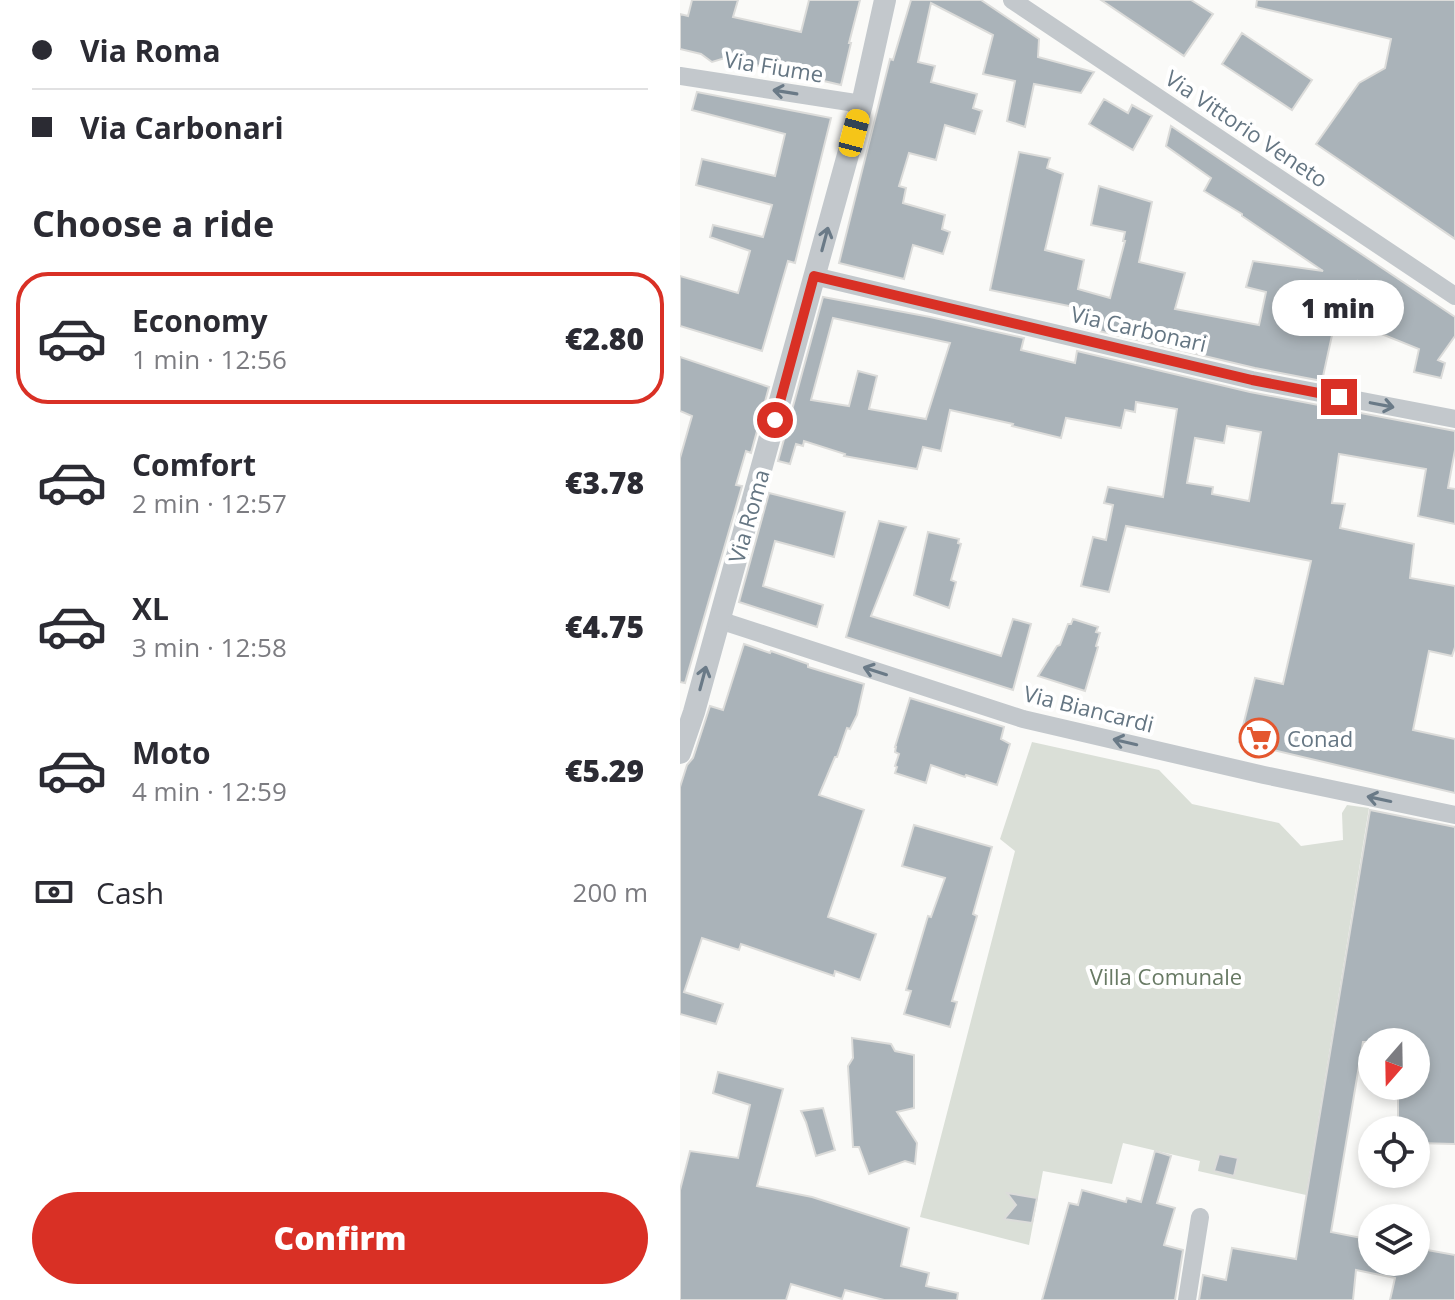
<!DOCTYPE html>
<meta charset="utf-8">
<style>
:root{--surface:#fff;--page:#f2f2f3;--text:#2b2b33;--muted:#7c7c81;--line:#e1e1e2;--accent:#d93025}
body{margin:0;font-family:"Open Sans",sans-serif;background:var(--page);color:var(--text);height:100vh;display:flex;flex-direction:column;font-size:30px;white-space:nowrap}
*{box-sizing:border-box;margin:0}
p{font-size:26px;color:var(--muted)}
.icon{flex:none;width:44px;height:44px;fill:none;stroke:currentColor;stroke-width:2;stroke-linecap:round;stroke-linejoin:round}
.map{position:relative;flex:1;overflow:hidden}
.sheet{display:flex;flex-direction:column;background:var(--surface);width:680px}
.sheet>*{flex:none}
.top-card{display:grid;align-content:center;height:176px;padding:0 32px;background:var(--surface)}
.needle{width:52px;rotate:200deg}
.controls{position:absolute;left:678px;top:1028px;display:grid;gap:16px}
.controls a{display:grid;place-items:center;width:72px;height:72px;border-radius:50%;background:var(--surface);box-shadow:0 4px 12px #0003;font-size:40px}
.end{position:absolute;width:36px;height:36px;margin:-18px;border:10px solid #d93025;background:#fff;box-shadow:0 0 0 4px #fff}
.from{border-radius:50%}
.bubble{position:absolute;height:56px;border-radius:28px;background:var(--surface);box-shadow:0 4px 12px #0003;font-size:26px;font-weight:800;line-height:56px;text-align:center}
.car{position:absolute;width:24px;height:48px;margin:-24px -12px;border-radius:10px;box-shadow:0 0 6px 2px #0007;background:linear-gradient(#f5c518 24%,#345 0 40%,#f5c518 0 76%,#345 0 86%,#f5c518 0)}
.top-card b{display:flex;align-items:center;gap:28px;height:76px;font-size:30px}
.top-card b+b{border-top:2px solid var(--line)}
.top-card i{width:20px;height:20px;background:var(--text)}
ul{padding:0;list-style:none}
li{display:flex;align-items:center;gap:24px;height:132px;margin:0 16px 12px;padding:0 16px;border:4px solid transparent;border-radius:32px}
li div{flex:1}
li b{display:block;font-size:30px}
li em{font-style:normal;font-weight:800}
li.selected{border-color:var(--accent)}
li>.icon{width:72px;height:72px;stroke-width:1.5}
h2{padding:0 32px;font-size:36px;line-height:96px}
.pay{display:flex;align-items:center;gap:20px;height:88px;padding:0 32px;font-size:30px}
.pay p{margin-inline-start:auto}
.primary-button{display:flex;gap:16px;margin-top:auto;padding:16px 32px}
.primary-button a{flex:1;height:92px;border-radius:48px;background:var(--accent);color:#fff;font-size:32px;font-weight:800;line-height:92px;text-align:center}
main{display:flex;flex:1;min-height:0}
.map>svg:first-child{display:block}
.green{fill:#dadfd7}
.building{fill:#aab3b9;stroke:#dcdcda;stroke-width:2;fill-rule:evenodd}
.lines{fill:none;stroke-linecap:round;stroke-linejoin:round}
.minor{stroke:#c3c8cc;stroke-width:18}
.tertiary{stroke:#c3c8cc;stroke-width:22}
.oneway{stroke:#6a7a87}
.route{stroke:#d93025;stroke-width:10}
.labels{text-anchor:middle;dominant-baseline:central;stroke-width:8;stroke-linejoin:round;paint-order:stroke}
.street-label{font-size:22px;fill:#657683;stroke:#fff}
.poi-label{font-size:22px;fill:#657683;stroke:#fff;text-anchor:start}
.park-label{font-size:22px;fill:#687a64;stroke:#fff}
</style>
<main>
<section class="sheet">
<div class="top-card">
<b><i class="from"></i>Via Roma</b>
<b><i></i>Via Carbonari</b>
</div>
<h2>Choose a ride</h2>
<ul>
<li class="selected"><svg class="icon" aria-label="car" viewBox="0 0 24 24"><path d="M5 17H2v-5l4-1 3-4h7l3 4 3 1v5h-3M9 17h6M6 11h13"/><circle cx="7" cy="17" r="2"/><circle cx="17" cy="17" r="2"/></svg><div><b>Economy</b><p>1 min · 12:56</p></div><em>€2.80</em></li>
<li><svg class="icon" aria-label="car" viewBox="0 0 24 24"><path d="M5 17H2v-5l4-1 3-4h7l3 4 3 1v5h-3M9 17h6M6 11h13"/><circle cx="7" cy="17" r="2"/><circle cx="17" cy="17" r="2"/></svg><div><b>Comfort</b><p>2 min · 12:57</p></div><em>€3.78</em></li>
<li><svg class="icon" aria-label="car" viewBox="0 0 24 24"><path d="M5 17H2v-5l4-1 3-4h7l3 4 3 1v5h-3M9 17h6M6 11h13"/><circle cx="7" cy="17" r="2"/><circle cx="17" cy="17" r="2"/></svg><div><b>XL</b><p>3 min · 12:58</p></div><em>€4.75</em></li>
<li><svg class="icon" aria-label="car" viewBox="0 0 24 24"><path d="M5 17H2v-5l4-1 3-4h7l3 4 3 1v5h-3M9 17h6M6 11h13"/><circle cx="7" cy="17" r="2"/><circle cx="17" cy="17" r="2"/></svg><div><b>Moto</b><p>4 min · 12:59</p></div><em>€5.29</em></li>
</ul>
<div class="pay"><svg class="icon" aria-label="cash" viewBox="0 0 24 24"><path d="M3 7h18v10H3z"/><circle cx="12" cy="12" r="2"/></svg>Cash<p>200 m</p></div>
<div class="primary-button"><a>Confirm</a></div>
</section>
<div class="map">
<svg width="775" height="1300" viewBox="0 0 775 1300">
<rect width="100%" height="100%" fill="#fafaf8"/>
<path class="green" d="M352,742L479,770L512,804L599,823L621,846L663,840L662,813L667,805L689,808L626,1195L518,1171L520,1161L443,1143L432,1184L363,1171L349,1245L240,1217L335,851L320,839Z"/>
<path class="building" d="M12,0H58L53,17L121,32L129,0H180L169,43H171L161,85L45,58L32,62L21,54L0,49V14L8,16Z
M231,0H301L359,39L358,57L414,72L401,93L354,84L345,127L327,121L335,81L303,74L313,35L251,3L238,62L255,66L251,82L297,94L293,108L302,111L295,134L265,125L256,160L229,153L219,186L226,188L223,203L265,215L262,229L270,232L263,254L233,245L224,279L159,263L210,59L213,60Z
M421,0H511L533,14L504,56Z
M577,0H775V239L636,144L679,83L705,68L711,39L576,7Z
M562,33L632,80L612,110L542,64Z
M17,92L151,118L115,263L108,261L82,351L0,326V276L58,293L70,251L30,237L33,225L83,237L92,205L16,185L22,159L95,176L105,134L12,110Z
M424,99L448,113L452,105L472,116L453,150L409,124Z
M491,126L775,317V336L758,360L765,363L761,378L734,372L739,349L699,333L716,311L678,281L673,291L663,285L642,381L575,368L402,327L404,318L392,315L394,307L310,290L339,152L370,158L367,168L383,174L365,250L404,260L398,289L430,298L445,241H443L445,232L411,225L419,186L472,202L459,262L505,273L495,309L579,325L586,292L566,287L573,261L643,271L562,216V214L524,191L531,178L486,146Z
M143,297L250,317L344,338L341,350L395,363L397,351L570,392L775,431V450L768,488L775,489V524L738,516L746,469L659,454L652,503L665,504L660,528L734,544L730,578L775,586V647L772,656L749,651L733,730L775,739V793L559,742L575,678L603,684L631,561L446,526L429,592L401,586L413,537L426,540L433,505L424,503L428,487L483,497L497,409L456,402L455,412L445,410L441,428L386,418L381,438L332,426L333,424L270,410L261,451L243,447L237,469L164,456L165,454L124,441L123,446L116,444L110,464L98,461ZM153,318L270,343L246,419L189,409L197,376L178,371L169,406L131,400ZM547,426L581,432L569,501L532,494L533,487L507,483L515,438L544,443Z
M0,357L89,387L71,453L66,451L56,485L62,486L5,683L0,682V458L12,416L0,411Z
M89,493L165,512L154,557L95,541L83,586L143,605L137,627L59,602Z
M199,521L226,527L191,616L321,656L333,619L351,624L333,690L166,637Z
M248,532L279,539L278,543L281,544L271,580L276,582L269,608L234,595Z
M393,619L418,627L416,632L420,633L416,646L418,647L405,691L358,676L377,646L380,645L388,624H391Z
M64,644L90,653L91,651L128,664V667L184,684L177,715L170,729L167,728L157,757H155L139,795L184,810L148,917L196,934L180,980L155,971L154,976L61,944L59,950L22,938L4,992L43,1004L36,1024L0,1014V787L7,765L13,758L30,706L43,710Z
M230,698L324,727L321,739L330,744L317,785L286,775L285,777L251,765L246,783L215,773L217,767L215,766L219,754L215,752L216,747H215Z
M690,810L775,827V1144L736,1143V1130H718V1086H736V1042H683L651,1232L692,1240V1262H736V1248L775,1255V1300H710L715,1278L676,1270L673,1300H519L523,1275L546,1280L552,1248L616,1259Z
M234,825L312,847L293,914L297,916L272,1001L277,1002L270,1027L224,1014L231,991L226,990L248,916L251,917L265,878L222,866Z
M172,1038L211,1044L215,1051L234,1055V1108L217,1112L237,1143L235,1164L225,1161L189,1174L179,1147H173L168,1066L173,1058Z
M38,1072L103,1089L77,1186L132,1197L229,1228L221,1266L249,1273L246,1286L278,1293L277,1300H204L165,1290L162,1299L111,1284L106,1300H0V1190L10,1151L58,1158L70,1105L33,1093Z
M143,1108L155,1150L136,1156L126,1122L121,1111Z
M475,1151L491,1156L477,1203L495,1208L484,1245L503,1250L495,1300H362L389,1203L398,1205L402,1190L446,1202L447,1198L461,1202Z
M539,1154L558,1158L554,1176L534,1171Z
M327,1193L357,1198L352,1223L324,1219L336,1205Z"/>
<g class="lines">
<path class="minor" d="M332,0L775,296
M0,76L182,104
M134,276L572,380L775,419
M39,620L343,719L584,775L775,815
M507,1300L520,1217"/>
<path class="tertiary" d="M0,753L14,712L182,104L205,0"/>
</g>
<defs><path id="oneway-shaft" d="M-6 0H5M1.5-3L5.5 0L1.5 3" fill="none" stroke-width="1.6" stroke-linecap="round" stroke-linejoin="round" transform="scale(2)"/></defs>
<g class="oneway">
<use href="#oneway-shaft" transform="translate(105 92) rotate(-171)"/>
<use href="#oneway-shaft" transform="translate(145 239) rotate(-75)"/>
<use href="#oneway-shaft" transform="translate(702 405) rotate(11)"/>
<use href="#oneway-shaft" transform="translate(195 671) rotate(-162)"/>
<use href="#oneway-shaft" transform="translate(23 678) rotate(-75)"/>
<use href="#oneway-shaft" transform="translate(445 742) rotate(-167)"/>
<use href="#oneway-shaft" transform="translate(699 799) rotate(-168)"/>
</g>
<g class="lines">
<path class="route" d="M95,420L134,276L572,380L659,397"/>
</g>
<defs>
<symbol id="supermarket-ring" viewBox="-11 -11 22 22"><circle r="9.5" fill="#fff" stroke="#e4572e" stroke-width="1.5"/><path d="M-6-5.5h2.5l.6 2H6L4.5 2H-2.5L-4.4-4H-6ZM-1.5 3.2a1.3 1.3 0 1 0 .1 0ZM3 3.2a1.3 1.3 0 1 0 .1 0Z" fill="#e4572e"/></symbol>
</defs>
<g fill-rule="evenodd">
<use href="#supermarket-ring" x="557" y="716" width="44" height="44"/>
</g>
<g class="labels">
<g class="street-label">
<text transform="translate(94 66) rotate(9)">Via Fiume</text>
<text transform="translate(567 128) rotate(34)">Via Vittorio Veneto</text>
<text transform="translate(459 328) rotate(13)">Via Carbonari</text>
<text transform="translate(68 516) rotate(-74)">Via Roma</text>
<text transform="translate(409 708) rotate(14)">Via Biancardi</text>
</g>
<g class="poi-label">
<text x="607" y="738">Conad</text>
</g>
<g class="park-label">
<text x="486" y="976">Villa Comunale</text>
</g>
</g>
</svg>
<div class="controls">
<a><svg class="needle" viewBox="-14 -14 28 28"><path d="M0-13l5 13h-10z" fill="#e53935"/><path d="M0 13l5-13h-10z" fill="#7c7c81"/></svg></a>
<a><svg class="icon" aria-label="locate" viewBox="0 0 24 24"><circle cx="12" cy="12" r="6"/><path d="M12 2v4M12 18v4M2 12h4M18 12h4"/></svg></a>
<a><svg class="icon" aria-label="layers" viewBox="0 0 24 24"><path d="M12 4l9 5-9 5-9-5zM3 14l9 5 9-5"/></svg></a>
</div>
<i class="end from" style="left:95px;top:420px"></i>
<i class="end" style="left:659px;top:397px"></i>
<div class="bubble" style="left:592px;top:280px;width:132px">1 min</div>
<i class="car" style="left:174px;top:133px;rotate:15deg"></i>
</div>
</main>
